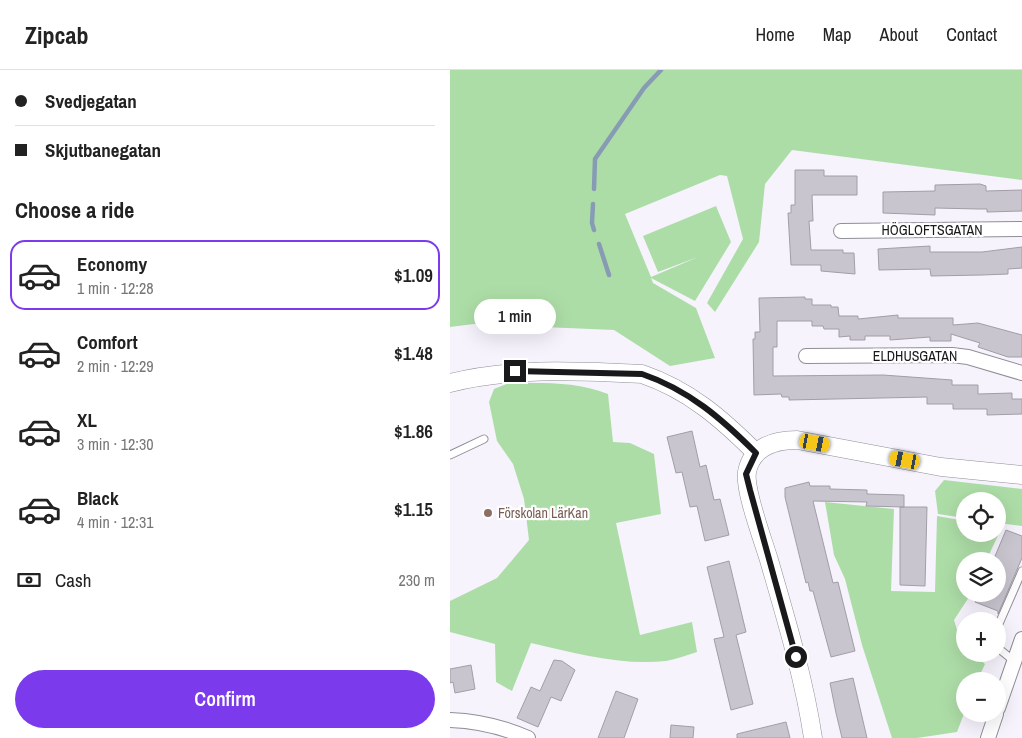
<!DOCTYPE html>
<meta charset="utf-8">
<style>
:root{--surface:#fff;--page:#f2f2f2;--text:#222;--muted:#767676;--line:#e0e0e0;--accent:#7c3aed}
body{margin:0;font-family:"Archivo Narrow",sans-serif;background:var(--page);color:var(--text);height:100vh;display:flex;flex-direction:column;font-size:19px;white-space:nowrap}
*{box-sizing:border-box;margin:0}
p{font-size:16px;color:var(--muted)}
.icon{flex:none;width:28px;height:28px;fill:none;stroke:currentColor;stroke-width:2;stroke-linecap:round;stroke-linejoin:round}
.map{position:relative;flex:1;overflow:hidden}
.drawer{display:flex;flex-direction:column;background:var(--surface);width:450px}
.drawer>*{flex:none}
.top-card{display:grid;align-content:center;height:110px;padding:0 15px;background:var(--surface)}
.fabs{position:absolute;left:506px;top:422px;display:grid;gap:10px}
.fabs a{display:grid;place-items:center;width:50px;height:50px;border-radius:50%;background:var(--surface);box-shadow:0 5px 20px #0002;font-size:25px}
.end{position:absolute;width:22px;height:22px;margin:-11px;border:6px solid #19181b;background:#fff;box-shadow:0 0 0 2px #fff}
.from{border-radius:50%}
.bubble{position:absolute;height:35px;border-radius:18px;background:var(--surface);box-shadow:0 5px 20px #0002;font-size:16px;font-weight:600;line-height:35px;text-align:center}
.car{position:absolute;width:15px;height:30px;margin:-15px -8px;border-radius:6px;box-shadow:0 0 4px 1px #0007;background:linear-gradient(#f5c518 24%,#345 0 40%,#f5c518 0 76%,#345 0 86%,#f5c518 0)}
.top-card b{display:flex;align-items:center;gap:18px;height:48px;font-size:19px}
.top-card b+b{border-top:1px solid var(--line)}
.top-card i{width:12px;height:12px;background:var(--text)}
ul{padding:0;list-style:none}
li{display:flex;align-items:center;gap:15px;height:70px;margin:0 10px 8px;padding:0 5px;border:2px solid transparent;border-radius:15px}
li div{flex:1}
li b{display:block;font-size:19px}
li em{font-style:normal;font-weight:600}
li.selected{border-color:var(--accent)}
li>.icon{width:45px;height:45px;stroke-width:1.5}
h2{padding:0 15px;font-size:22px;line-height:60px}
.pay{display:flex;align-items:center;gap:12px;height:55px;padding:0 15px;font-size:19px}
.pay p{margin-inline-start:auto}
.button{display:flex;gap:10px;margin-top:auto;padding:10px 15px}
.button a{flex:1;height:58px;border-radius:30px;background:var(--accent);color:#fff;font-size:20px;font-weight:600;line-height:58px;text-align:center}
header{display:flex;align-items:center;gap:30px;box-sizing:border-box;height:70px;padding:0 25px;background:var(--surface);border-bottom:1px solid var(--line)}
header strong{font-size:24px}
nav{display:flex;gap:28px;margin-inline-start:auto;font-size:18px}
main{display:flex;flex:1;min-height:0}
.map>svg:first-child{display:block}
.green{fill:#addda7}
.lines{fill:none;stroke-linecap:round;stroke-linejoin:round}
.stream{stroke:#879cb4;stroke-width:4.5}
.building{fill:#c8c5cf;stroke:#a19ea7}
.service-casing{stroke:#908e97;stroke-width:9}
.minor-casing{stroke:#908e97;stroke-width:16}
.tertiary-casing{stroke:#908e97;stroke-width:19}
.service{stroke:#fff;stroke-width:7}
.minor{stroke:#fff;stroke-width:14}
.tertiary{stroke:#fff;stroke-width:18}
.route{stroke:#19181b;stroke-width:6}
.education-dot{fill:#8d6e63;stroke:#fff;stroke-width:2}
.labels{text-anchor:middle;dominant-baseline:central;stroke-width:4.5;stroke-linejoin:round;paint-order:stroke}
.street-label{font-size:14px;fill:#19181b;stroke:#fff}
.education-label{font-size:14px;fill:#785e54;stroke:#fff;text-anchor:start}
</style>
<header>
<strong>Zipcab</strong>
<nav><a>Home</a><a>Map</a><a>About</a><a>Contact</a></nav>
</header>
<main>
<section class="drawer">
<div class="top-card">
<b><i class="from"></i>Svedjegatan</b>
<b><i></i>Skjutbanegatan</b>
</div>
<h2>Choose a ride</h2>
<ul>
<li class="selected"><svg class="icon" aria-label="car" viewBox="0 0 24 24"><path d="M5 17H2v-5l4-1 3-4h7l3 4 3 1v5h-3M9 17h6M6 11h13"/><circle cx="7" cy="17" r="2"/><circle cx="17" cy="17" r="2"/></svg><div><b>Economy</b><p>1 min · 12:28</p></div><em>$1.09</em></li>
<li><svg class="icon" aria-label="car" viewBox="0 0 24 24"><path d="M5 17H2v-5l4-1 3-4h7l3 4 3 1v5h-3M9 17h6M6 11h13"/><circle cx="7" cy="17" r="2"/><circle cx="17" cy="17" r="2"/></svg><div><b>Comfort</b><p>2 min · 12:29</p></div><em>$1.48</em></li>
<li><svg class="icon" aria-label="car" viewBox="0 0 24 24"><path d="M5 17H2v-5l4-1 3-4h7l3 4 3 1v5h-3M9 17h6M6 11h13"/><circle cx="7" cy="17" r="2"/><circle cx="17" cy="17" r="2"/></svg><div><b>XL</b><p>3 min · 12:30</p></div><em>$1.86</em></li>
<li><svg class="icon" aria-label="car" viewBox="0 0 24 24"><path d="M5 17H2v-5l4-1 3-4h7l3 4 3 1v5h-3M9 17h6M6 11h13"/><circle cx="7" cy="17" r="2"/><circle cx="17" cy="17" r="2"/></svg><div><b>Black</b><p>4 min · 12:31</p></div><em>$1.15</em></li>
</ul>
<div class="pay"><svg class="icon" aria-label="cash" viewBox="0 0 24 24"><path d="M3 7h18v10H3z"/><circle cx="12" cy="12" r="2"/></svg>Cash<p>230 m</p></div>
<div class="button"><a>Confirm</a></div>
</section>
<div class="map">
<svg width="572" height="668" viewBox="0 0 572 668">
<rect width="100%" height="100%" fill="#f6f3fd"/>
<path class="green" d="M0,0H572V110L342,80L315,114L309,172L265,242L257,233L293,169L277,106L270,105L175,144L201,207L248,187L208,202L193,166L266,136L281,172L245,231L201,208L203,213L246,238L265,288L220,296L164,260L24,254L0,257Z
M59,313C93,313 126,311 158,324L163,372L180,373L204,384L211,444L166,453L190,565L242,552L247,582C237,585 226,589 216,591C172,596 124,583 81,573L62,621L46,612L45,574L0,562V531L47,508L79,470L74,429L63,394L47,371L39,332L44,319Z
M494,410L572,419V456L548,453V431H515V448L488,444L485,421Z
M375,432L444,439L441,521L485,522L487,446L515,451V464H548V456L552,457L536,491H515V524H521L504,550L510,570L515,575V584H524L535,594L527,611H515V641L507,662L467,668H442L412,575L395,509L384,485Z"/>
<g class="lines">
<path class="stream" d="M144,119L145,89L194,18L211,0
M143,134L142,153L144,160
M149,174L159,205"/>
</g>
<path class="building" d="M345,100H374V106H407V125H362L363,151H359L361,180H393V183H404L405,204L371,201V195H341L338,143H341V135H345Z
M530,114L536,116V121L572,120V141L537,142V139H529L485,138V145L433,143V122L485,121V115Z
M480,176V182H532L572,177V198L558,199V204L532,205L481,206L480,199L429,200L428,179Z
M355,227V229H362V235H381V237H388L389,246H408V249L448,245V248H503V255L528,253L572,265V287H558L528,277L530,273L501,264V271H480V267L440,270V266H415V270H400V266L389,267V259H374L373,256H362V251H327V277H323V306L433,305L502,310V315H528V324L562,323V329H572V344L537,345V339H503V334H477V327L339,330V327H332L331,324L304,325L303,269H305V262H310L309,228Z
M242,361L250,397L256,395L264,430L270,429L279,465L255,471L247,436L240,437L232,402L226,403L217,367Z
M359,412L360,416H380V419L417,420V424L454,425V437L416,436L417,432L363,431L383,513L388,512L405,581L381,587L363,521H360L358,512L356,513L335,427V418Z
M450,437H477L475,516L450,515Z
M556,460L572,466V488L548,544V541L525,532L528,524H548V491H543Z
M279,491L296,562L286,565L303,634L281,640L264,569L274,567L257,497Z
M104,590L112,591L125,600L111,631L101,627L88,657L67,648L81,617L90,621Z
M21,595L25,619L5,623L3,612L0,613V599Z
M403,608L406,621L417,668H392L386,643L380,613Z
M166,621L188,629L174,668H148Z
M336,652L340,668H287V664Z
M221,655L244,657L243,668H220Z"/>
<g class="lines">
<defs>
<path id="service" d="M0,385L34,369
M548,556L572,501
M548,578L564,591"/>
<path id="minor" d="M391,161L572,159
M356,286L502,285L518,287L572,303
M548,638L572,569
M0,650C27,651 53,657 78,668
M538,668L546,644"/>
<path id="tertiary" d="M0,313C64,297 127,301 192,304C239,320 272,349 306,383
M363,668C354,608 336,549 319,490C313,470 294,420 297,402C302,376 325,370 347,370L491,397L572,405"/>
</defs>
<use href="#service" class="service-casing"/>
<use href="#minor" class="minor-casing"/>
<use href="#tertiary" class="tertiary-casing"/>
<use href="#service" class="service"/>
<use href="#minor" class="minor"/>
<use href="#tertiary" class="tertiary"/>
</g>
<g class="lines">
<path class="route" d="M65,301L192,304C239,320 272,349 306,383L296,404L300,420L346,587"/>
</g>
<circle class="education-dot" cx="38" cy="443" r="5"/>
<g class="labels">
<g class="street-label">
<text x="482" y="160">HÖGLOFTSGATAN</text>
<text x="465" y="286">ELDHUSGATAN</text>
</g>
<g class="education-label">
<text x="48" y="443">Förskolan LärKan</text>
</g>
</g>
</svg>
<div class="fabs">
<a><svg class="icon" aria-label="locate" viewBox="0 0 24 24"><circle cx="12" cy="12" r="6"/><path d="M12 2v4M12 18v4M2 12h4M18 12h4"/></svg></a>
<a><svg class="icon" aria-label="layers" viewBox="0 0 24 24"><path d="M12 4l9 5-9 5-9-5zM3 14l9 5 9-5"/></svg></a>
<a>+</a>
<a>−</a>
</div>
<i class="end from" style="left:346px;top:587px"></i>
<i class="end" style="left:65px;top:301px"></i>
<div class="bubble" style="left:24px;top:229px;width:82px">1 min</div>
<i class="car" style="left:365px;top:373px;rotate:101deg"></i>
<i class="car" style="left:455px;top:390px;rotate:281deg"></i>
</div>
</main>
